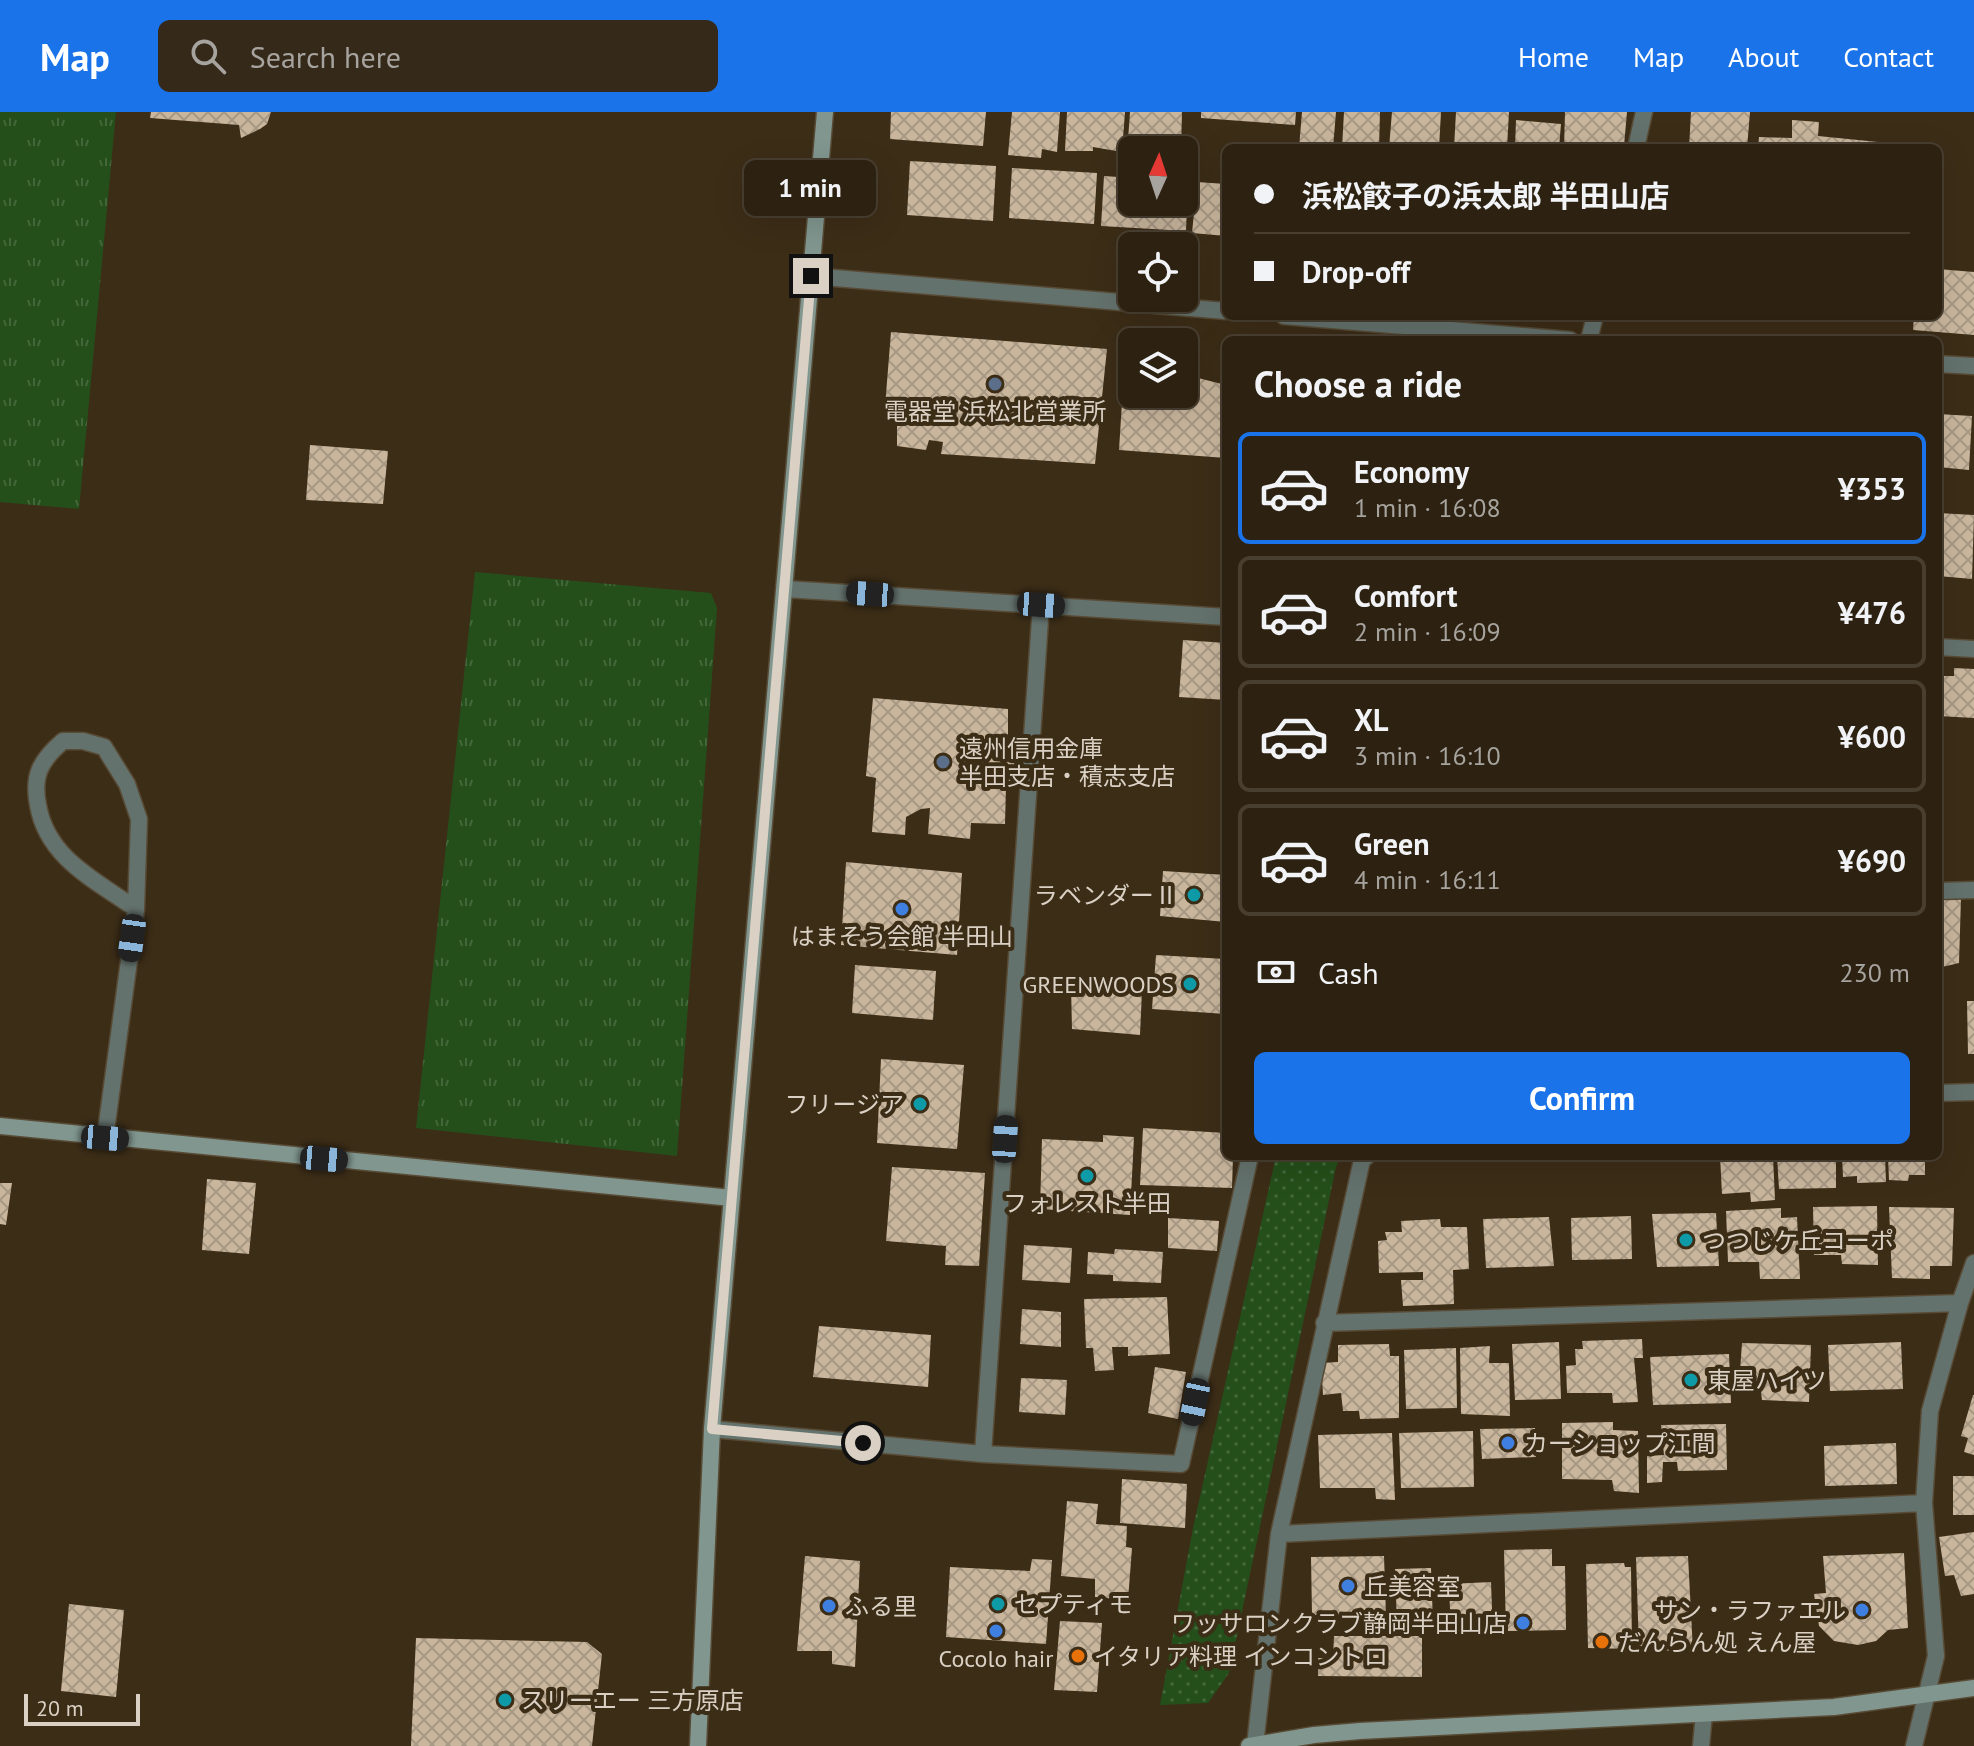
<!DOCTYPE html>
<meta charset="utf-8">
<style>
:root{--surface:#2d2211;--page:#352a1a;--text:#f1f3f6;--muted:#a7a49f;--line:#483f31;--accent:#1a73e8}
body{margin:0;font-family:"PT Sans","Noto Sans JP",sans-serif;background:var(--page);color:var(--text);height:100vh;display:flex;flex-direction:column;font-size:30px;white-space:nowrap}
*{box-sizing:border-box;margin:0}
p{font-size:26px;color:var(--muted)}
.icon{flex:none;width:44px;height:44px;fill:none;stroke:currentColor;stroke-width:2;stroke-linecap:round;stroke-linejoin:round}
.map{position:relative;flex:1;overflow:hidden}
.drawer{position:absolute;left:1222px;top:224px;width:720px;height:824px;display:flex;flex-direction:column;background:var(--surface);border-radius:12px;box-shadow:0 8px 32px #0002,0 0 0 2px var(--line)}
.drawer>*{flex:none}
.guide{position:absolute;left:1222px;top:32px;width:720px;height:176px;border-radius:12px;box-shadow:0 8px 32px #0002,0 0 0 2px var(--line);display:grid;align-content:center;height:176px;padding:0 32px;background:var(--surface)}
.needle{width:52px;rotate:3deg}
.fabs{position:absolute;left:1118px;top:24px;display:grid;gap:16px}
.fabs a{display:grid;place-items:center;width:80px;height:80px;border-radius:12px;background:var(--surface);box-shadow:0 8px 32px #0002,0 0 0 2px var(--line);font-size:40px}
.scale{position:absolute;left:24px;bottom:20px;width:116px;box-sizing:border-box;padding-left:8px;border:4px solid #dad1c4;border-top:0;font-size:22px;line-height:28px;white-space:nowrap;color:#dad1c4;-webkit-text-stroke:6px #3c2d17;paint-order:stroke}
.end{position:absolute;width:36px;height:36px;margin:-18px;border:10px solid #dad1c4;background:#111;box-shadow:0 0 0 4px #111}
.from{border-radius:50%}
.bubble{position:absolute;height:56px;border-radius:12px;background:var(--surface);box-shadow:0 8px 32px #0002,0 0 0 2px var(--line);font-size:26px;font-weight:600;line-height:56px;text-align:center}
.car{position:absolute;width:24px;height:48px;margin:-24px -12px;border-radius:10px;box-shadow:0 0 6px 2px #0007;background:linear-gradient(#222 24%,#8ab4d8 0 40%,#222 0 76%,#8ab4d8 0 86%,#222 0)}
.guide b{display:flex;align-items:center;gap:28px;height:76px;font-size:30px}
.guide b+b{border-top:2px solid var(--line)}
.guide i{width:20px;height:20px;background:var(--text)}
ul{padding:0;list-style:none}
li{display:flex;align-items:center;gap:24px;height:112px;margin:0 16px 12px;padding:0 16px;border:4px solid var(--line);border-radius:12px}
li div{flex:1}
li b{display:block;font-size:30px}
li em{font-style:normal;font-weight:600}
li.current{border-color:var(--accent)}
li>.icon{width:72px;height:72px;stroke-width:1.5}
h2{padding:0 32px;font-size:36px;line-height:96px}
.pay{display:flex;align-items:center;gap:20px;height:88px;padding:0 32px;font-size:30px}
.pay p{margin-inline-start:auto}
.primary-button{display:flex;gap:16px;margin-top:auto;padding:16px 32px}
.primary-button a{flex:1;height:92px;border-radius:12px;background:var(--accent);color:#fff;font-size:32px;font-weight:600;line-height:92px;text-align:center}
header{display:flex;align-items:center;gap:48px;box-sizing:border-box;height:112px;padding:0 40px;background:var(--accent);color:#fff}
header strong{font-size:38px}
nav{display:flex;gap:44px;margin-inline-start:auto;font-size:28px}
.search{width:560px;height:72px;background:var(--page);display:flex;align-items:center;gap:20px;box-sizing:border-box;padding:0 28px;border-radius:12px;color:var(--muted);font-size:30px}
.map>svg:first-child{display:block}
.grass{fill:url(#grass-tufts)}
.park{fill:url(#park-dots)}
.building{fill:url(#building-cross-hatch)}
.lines{fill:none;stroke-linecap:round;stroke-linejoin:round}
.lane-casing{stroke:#584b36;stroke-width:19}
.street-casing{stroke:#584b36;stroke-width:19}
.secondary-casing{stroke:#584b36;stroke-width:19}
.lane{stroke:#64726d;stroke-width:16}
.street{stroke:#64726d;stroke-width:16}
.secondary{stroke:#80968e;stroke-width:16}
.route{stroke:#dad1c4;stroke-width:10}
.service-dot{fill:#5c6f8a;stroke:#3c2d17;stroke-width:3}
.culture-dot{fill:#0f9aa8;stroke:#3c2d17;stroke-width:3}
.shop-dot{fill:#3f7fe0;stroke:#3c2d17;stroke-width:3}
.food-dot{fill:#e8710a;stroke:#3c2d17;stroke-width:3}
.labels{text-anchor:middle;dominant-baseline:central;stroke-width:8;stroke-linejoin:round;paint-order:stroke}
.poi-label{font-size:24px;fill:#dad1c4;stroke:#3c2d17;text-anchor:start}
</style>
<header>
<strong>Map</strong>
<div class="search"><svg class="icon" aria-label="search" viewBox="0 0 24 24"><circle cx="10" cy="10" r="6"/><path d="M15 15l6 6"/></svg>Search here</div>
<nav><a>Home</a><a>Map</a><a>About</a><a>Contact</a></nav>
</header>
<div class="map">
<svg width="1974" height="1634" viewBox="0 0 1974 1634">
<defs>
<pattern id="grass-tufts" width="24" height="20" patternUnits="userSpaceOnUse" patternTransform="scale(2)"><rect width="24" height="20" fill="#244f1a"/><path d="M3 7l-1-3M5 7V3M7 7l1-3M15 17l-1-3M17 17v-4M19 17l1-3" fill="none" stroke="#43673a"/></pattern>
<pattern id="park-dots" width="8" height="8" patternUnits="userSpaceOnUse" patternTransform="scale(2)"><rect width="8" height="8" fill="#244f1a"/><path d="M2 2h.1M6 6h.1" fill="none" stroke="#43673a" stroke-width="1.8" stroke-linecap="round"/></pattern>
<pattern id="building-cross-hatch" width="8" height="8" patternUnits="userSpaceOnUse" patternTransform="scale(2)"><rect width="8" height="8" fill="#c9b69d"/><path d="M0 0l8 8M0 8l8-8" fill="none" stroke="#a79884"/></pattern>
</defs>
<rect width="100%" height="100%" fill="#3c2d17"/>
<path class="grass" d="M0,0H116L79,397L0,390Z
M475,460L711,481L717,496L677,1044L416,1016Z"/>
<path class="park" d="M1276,1044H1341L1336,1055L1229,1561L1208,1591L1160,1593L1193,1416Z"/>
<path class="building" d="M151,0H271L267,12L260,17L241,26L239,13L150,6Z
M891,0H986L983,34L890,27Z
M1012,0H1060L1057,40L1042,37L1041,46L1008,43Z
M1067,0H1125L1122,40L1093,35V39H1065Z
M1130,0H1182L1181,38H1132V42H1127Z
M1201,0H1296L1295,13L1201,6Z
M1302,0H1336L1333,36H1299Z
M1344,0H1380L1379,36H1342Z
M1392,0H1441L1439,36H1389Z
M1456,0H1509L1507,36H1454Z
M1565,0H1627L1624,34L1607,33V36H1564Z
M1691,0H1750L1747,36H1689Z
M1516,8L1561,12L1559,36H1515Z
M1792,8L1819,10L1818,24L1918,34V36H1758L1759,25L1792,26Z
M910,49L996,54L993,109L907,103Z
M1012,56L1097,61L1094,112L1009,106Z
M1104,64L1132,66V90H1184V70H1188L1186,119L1101,114Z
M1197,70L1226,72V124L1192,121Z
M1938,157L1974,160V223L1913,218L1914,204H1938Z
M891,220L1107,237L1095,352L941,342L943,330L929,328L926,338L897,334V309L884,307Z
M1184,242H1196L1194,265L1226,273V346L1119,338L1123,274L1132,272V282H1184Z
M1938,302L1972,304L1969,358L1938,355Z
M310,333L388,339L383,392L306,388Z
M1938,401L1974,403L1972,467L1938,464Z
M1183,528L1226,531V588L1179,585Z
M1954,556L1974,557V606L1938,604L1939,564H1954Z
M873,586L1008,597V636H1020L1019,673L1006,674L1005,712L971,711L970,727L928,722L930,696L921,697L906,705L905,723L872,720L876,666L866,664Z
M846,750L962,761L957,843L841,833Z
M1163,759L1226,763V810L1160,804Z
M1961,786L1959,851L1938,856V788Z
M1156,843L1226,847V902L1152,897Z
M855,853L936,859L933,908L852,901Z
M1071,874L1142,879L1140,923L1072,917Z
M1967,889H1974V942H1968Z
M881,947L964,953L957,1037L877,1031Z
M1143,1016L1226,1021V1044H1233L1232,1076L1140,1073Z
M1103,1023L1134,1025L1130,1103L1040,1097L1042,1027L1103,1030Z
M1720,1044H1773L1775,1088L1751,1090L1750,1080L1722,1082Z
M1777,1044H1836V1076L1779,1077Z
M1842,1044H1885L1886,1070L1857,1071V1064L1843,1065Z
M1888,1044H1925V1063H1909L1908,1069L1889,1068Z
M892,1055L985,1061L979,1154L945,1153L946,1134L886,1129Z
M207,1067L256,1071L249,1142L202,1138Z
M0,1071H12L6,1113L0,1112Z
M1877,1094L1878,1153L1842,1152L1841,1143H1814L1813,1095Z
M1889,1095L1954,1096L1952,1154H1930V1167L1892,1166Z
M1781,1096V1106L1797,1105L1800,1167H1760L1759,1150H1728L1726,1099Z
M1716,1101L1719,1154L1657,1155L1652,1102Z
M1631,1104L1632,1147L1572,1148L1571,1106Z
M1549,1105L1554,1154L1486,1156L1483,1107Z
M1168,1106L1219,1109L1217,1139L1168,1136Z
M1440,1107L1441,1115H1467L1469,1157L1453,1158L1454,1192L1403,1194L1401,1168H1423V1160L1379,1161L1378,1129L1387,1128L1385,1120H1402L1401,1109Z
M1024,1133L1072,1136L1070,1171L1022,1168Z
M1115,1137L1163,1140L1161,1171L1113,1169V1163L1087,1162L1088,1140L1114,1142Z
M1167,1185L1170,1242L1128,1244V1235H1112L1114,1258L1095,1259L1093,1236H1086L1084,1187Z
M1022,1197L1061,1200V1235L1020,1232Z
M819,1214L931,1223L928,1275L813,1265Z
M1642,1227L1643,1246H1634L1638,1290L1613,1291L1612,1281H1567L1566,1254L1576,1253L1575,1237H1583L1582,1229Z
M1559,1230L1561,1287L1515,1288L1512,1232Z
M1901,1230L1903,1277L1830,1279L1828,1233Z
M1742,1231L1811,1233L1809,1290L1762,1288L1760,1273H1739Z
M1389,1232L1390,1244H1399V1306L1360,1307L1359,1299H1343L1341,1281L1323,1283L1321,1251L1338,1250V1233Z
M1490,1234L1489,1251H1509L1510,1304L1461,1302L1460,1236Z
M1456,1236L1457,1296L1406,1297L1404,1238Z
M1729,1242L1731,1291L1653,1293L1650,1245Z
M1155,1255L1186,1260L1178,1307L1148,1301Z
M1021,1266L1067,1268L1065,1303L1019,1300Z
M1973,1283H1974V1343L1964,1340L1968,1326L1961,1324Z
M1613,1310V1318L1638,1319L1639,1381L1614,1379L1612,1368L1562,1367V1311Z
M1726,1312L1727,1358L1678,1359L1677,1350H1663L1662,1370L1647,1371V1344L1664,1343L1661,1313Z
M1535,1316L1536,1345L1482,1347L1480,1317Z
M1473,1319L1474,1375L1401,1376L1399,1321Z
M1392,1321L1395,1388L1376,1387L1375,1376H1320L1318,1323Z
M1896,1331L1897,1372L1825,1374L1824,1334Z
M1953,1364H1974V1403H1953Z
M1122,1367L1187,1372L1185,1416L1120,1411Z
M1067,1389L1098,1392L1096,1412L1127,1414L1126,1435L1132,1436L1128,1488L1095,1485V1467L1061,1464Z
M1974,1420V1482L1961,1484L1954,1463L1945,1464L1939,1425Z
M1552,1437V1454H1565L1566,1518L1506,1519L1504,1438Z
M1904,1441L1908,1516L1888,1518L1876,1529L1858,1533L1834,1529L1819,1514L1814,1482L1826,1481L1823,1444Z
M805,1444L860,1449L855,1555L832,1552V1539H797Z
M1384,1444L1386,1503H1312L1311,1445Z
M1688,1444L1693,1539L1639,1538L1636,1445Z
M1032,1447L1052,1448L1046,1532L946,1525L950,1455L1030,1459Z
M1624,1451L1625,1455H1631L1632,1537L1588,1536L1586,1452Z
M1431,1456L1433,1511L1397,1513L1395,1457Z
M1491,1470L1493,1523H1451L1449,1472Z
M69,1492L124,1498L116,1585L61,1579Z
M1060,1509L1102,1511L1097,1580L1054,1578Z
M1334,1524H1422V1565L1318,1564V1546H1333Z
M416,1526L587,1530L602,1542L592,1634H411Z"/>
<g class="lines">
<defs>
<path id="lane" d="M105,1026L136,797C95,768 47,746 38,693C32,663 41,648 63,629H83L104,635L127,672L139,707L136,797"/>
<path id="street" d="M1636,36L1644,0
M811,164L1226,199
M1284,204L1570,228
M1589,228L1595,204
M1938,252L1974,254
M785,477L1226,505
M1938,535L1974,537
M1938,779L1974,778
M1938,981L1974,980
M1324,1211L1960,1191
M712,1317L983,1342L1181,1352L1250,1044
M983,1342L1041,493
M1279,1422L1924,1391
M1255,1633L1279,1422L1362,1048L1367,1044
M1701,1634L1704,1602
M1914,1634L1936,1544L1924,1391L1930,1299L1960,1191L1974,1151"/>
<path id="secondary" d="M0,1014L732,1086
M698,1634L712,1317L825,0
M1249,1634L1314,1623L1360,1619L1834,1595L1974,1576"/>
</defs>
<use href="#lane" class="lane-casing"/>
<use href="#street" class="street-casing"/>
<use href="#secondary" class="secondary-casing"/>
<use href="#lane" class="lane"/>
<use href="#street" class="street"/>
<use href="#secondary" class="secondary"/>
</g>
<g class="lines">
<path class="route" d="M811,164L712,1317L863,1331"/>
</g>
<g class="service-dot">
<circle cx="995" cy="272" r="8"/>
<circle cx="943" cy="650" r="8"/>
</g>
<g class="culture-dot">
<circle cx="1194" cy="783" r="8"/>
<circle cx="1190" cy="872" r="8"/>
<circle cx="920" cy="992" r="8"/>
<circle cx="1087" cy="1064" r="8"/>
<circle cx="1686" cy="1128" r="8"/>
<circle cx="1691" cy="1268" r="8"/>
<circle cx="998" cy="1492" r="8"/>
<circle cx="505" cy="1588" r="8"/>
</g>
<g class="shop-dot">
<circle cx="902" cy="797" r="8"/>
<circle cx="1508" cy="1331" r="8"/>
<circle cx="1348" cy="1474" r="8"/>
<circle cx="829" cy="1494" r="8"/>
<circle cx="1862" cy="1498" r="8"/>
<circle cx="1523" cy="1511" r="8"/>
<circle cx="996" cy="1519" r="8"/>
</g>
<g class="food-dot">
<circle cx="1602" cy="1530" r="8"/>
<circle cx="1078" cy="1544" r="8"/>
</g>
<g class="labels">
<g class="poi-label">
<text x="995" y="299" text-anchor="middle">電器堂 浜松北営業所</text>
<text x="959" y="636">遠州信用金庫<tspan x="959" dy="28">半田支店・積志支店</tspan></text>
<text x="1178" y="783" text-anchor="end">ラベンダーⅡ</text>
<text x="902" y="824" text-anchor="middle">はまそう会館 半田山</text>
<text x="1174" y="872" text-anchor="end">GREENWOODS</text>
<text x="904" y="992" text-anchor="end">フリージア</text>
<text x="1087" y="1091" text-anchor="middle">フォレスト半田</text>
<text x="1702" y="1128">つつじケ丘コーポ</text>
<text x="1707" y="1268">東屋ハイツ</text>
<text x="1524" y="1331">カーショップ江間</text>
<text x="1364" y="1474">丘美容室</text>
<text x="1014" y="1492">セプティモ</text>
<text x="845" y="1494">ふる里</text>
<text x="1846" y="1498" text-anchor="end">サン・ラファエル</text>
<text x="1507" y="1511" text-anchor="end">ワッサロンクラブ静岡半田山店</text>
<text x="1618" y="1530">だんらん処 えん屋</text>
<text x="1094" y="1544">イタリア料理 インコントロ</text>
<text x="996" y="1546" text-anchor="middle">Cocolo hair</text>
<text x="521" y="1588">スリーエー 三方原店</text>
</g>
</g>
</svg>
<div class="fabs">
<a><svg class="needle" viewBox="-14 -14 28 28"><path d="M0-13l5 13h-10z" fill="#e53935"/><path d="M0 13l5-13h-10z" fill="#a7a49f"/></svg></a>
<a><svg class="icon" aria-label="locate" viewBox="0 0 24 24"><circle cx="12" cy="12" r="6"/><path d="M12 2v4M12 18v4M2 12h4M18 12h4"/></svg></a>
<a><svg class="icon" aria-label="layers" viewBox="0 0 24 24"><path d="M12 4l9 5-9 5-9-5zM3 14l9 5 9-5"/></svg></a>
</div>
<div class="scale">20 m</div>
<i class="end from" style="left:863px;top:1331px"></i>
<i class="end" style="left:811px;top:164px"></i>
<div class="bubble" style="left:744px;top:48px;width:132px">1 min</div>
<i class="car" style="left:870px;top:482px;rotate:274deg"></i>
<i class="car" style="left:1041px;top:493px;rotate:94deg"></i>
<i class="car" style="left:132px;top:826px;rotate:188deg"></i>
<i class="car" style="left:105px;top:1026px;rotate:95deg"></i>
<i class="car" style="left:1005px;top:1027px;rotate:4deg"></i>
<i class="car" style="left:324px;top:1047px;rotate:95deg"></i>
<i class="car" style="left:1195px;top:1290px;rotate:192deg"></i>
<div class="guide">
<b><i class="from"></i>浜松餃子の浜太郎 半田山店</b>
<b><i></i>Drop-off</b>
</div>
<section class="drawer">
<h2>Choose a ride</h2>
<ul>
<li class="current"><svg class="icon" aria-label="car" viewBox="0 0 24 24"><path d="M5 17H2v-5l4-1 3-4h7l3 4 3 1v5h-3M9 17h6M6 11h13"/><circle cx="7" cy="17" r="2"/><circle cx="17" cy="17" r="2"/></svg><div><b>Economy</b><p>1 min · 16:08</p></div><em>¥353</em></li>
<li><svg class="icon" aria-label="car" viewBox="0 0 24 24"><path d="M5 17H2v-5l4-1 3-4h7l3 4 3 1v5h-3M9 17h6M6 11h13"/><circle cx="7" cy="17" r="2"/><circle cx="17" cy="17" r="2"/></svg><div><b>Comfort</b><p>2 min · 16:09</p></div><em>¥476</em></li>
<li><svg class="icon" aria-label="car" viewBox="0 0 24 24"><path d="M5 17H2v-5l4-1 3-4h7l3 4 3 1v5h-3M9 17h6M6 11h13"/><circle cx="7" cy="17" r="2"/><circle cx="17" cy="17" r="2"/></svg><div><b>XL</b><p>3 min · 16:10</p></div><em>¥600</em></li>
<li><svg class="icon" aria-label="car" viewBox="0 0 24 24"><path d="M5 17H2v-5l4-1 3-4h7l3 4 3 1v5h-3M9 17h6M6 11h13"/><circle cx="7" cy="17" r="2"/><circle cx="17" cy="17" r="2"/></svg><div><b>Green</b><p>4 min · 16:11</p></div><em>¥690</em></li>
</ul>
<div class="pay"><svg class="icon" aria-label="cash" viewBox="0 0 24 24"><path d="M3 7h18v10H3z"/><circle cx="12" cy="12" r="2"/></svg>Cash<p>230 m</p></div>
<div class="primary-button"><a>Confirm</a></div>
</section>
</div>
